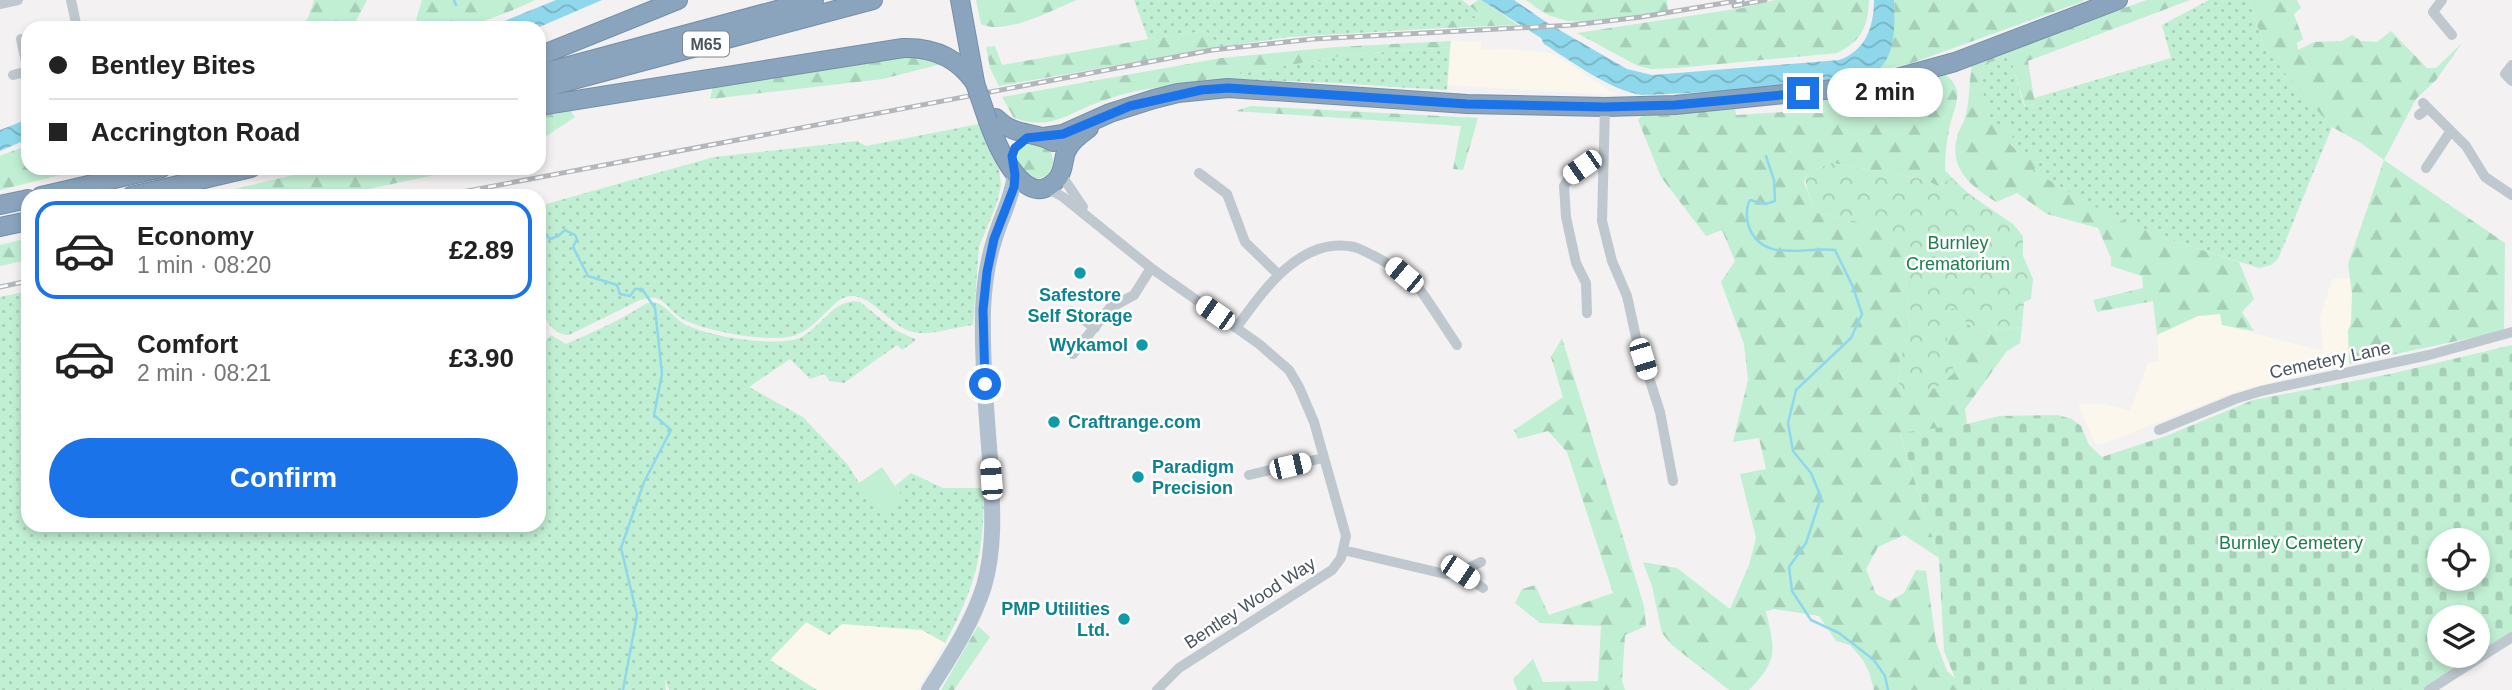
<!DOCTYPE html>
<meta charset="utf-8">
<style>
:root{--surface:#fff;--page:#f6f6f6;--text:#222;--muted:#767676;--line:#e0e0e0;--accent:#1a73e8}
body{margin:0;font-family:Helvetica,sans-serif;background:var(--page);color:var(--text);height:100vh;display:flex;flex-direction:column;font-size:26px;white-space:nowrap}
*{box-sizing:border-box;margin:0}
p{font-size:23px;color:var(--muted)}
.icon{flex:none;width:38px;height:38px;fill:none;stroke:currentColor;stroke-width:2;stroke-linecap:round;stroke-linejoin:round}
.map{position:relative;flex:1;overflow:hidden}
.sheet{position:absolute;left:21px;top:189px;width:525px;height:343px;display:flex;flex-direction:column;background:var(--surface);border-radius:21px;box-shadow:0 4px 10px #0003}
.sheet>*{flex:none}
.top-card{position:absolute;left:21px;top:21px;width:525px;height:154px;border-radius:21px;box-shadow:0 4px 10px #0003;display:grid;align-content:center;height:154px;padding:0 28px;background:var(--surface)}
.tools{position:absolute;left:2427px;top:528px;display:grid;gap:14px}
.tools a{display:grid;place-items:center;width:63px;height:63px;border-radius:50%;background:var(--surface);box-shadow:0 4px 10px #0003;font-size:35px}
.end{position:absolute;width:32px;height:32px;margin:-16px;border:9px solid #1a73e8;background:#fff;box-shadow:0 0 0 4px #fff}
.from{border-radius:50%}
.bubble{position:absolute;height:49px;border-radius:24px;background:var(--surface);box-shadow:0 4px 10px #0003;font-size:23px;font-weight:700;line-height:49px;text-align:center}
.car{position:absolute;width:21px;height:42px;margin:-21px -10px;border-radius:9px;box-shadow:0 0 5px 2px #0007;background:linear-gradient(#fff 24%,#345 0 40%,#fff 0 76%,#345 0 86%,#fff 0)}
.top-card b{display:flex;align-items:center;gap:24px;height:66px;font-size:26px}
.top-card b+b{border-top:2px solid var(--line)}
.top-card i{width:18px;height:18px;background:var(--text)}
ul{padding:12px 0 0;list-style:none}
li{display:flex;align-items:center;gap:21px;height:98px;margin:0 14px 10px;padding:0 14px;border:4px solid transparent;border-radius:21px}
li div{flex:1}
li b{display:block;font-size:26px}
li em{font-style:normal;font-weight:700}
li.selected{border-color:var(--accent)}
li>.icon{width:63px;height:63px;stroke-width:1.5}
.cta{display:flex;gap:14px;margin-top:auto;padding:14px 28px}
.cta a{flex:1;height:80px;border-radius:42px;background:var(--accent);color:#fff;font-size:28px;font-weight:700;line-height:80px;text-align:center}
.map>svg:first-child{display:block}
.commercial{fill:#fcf7ec}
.grass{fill:url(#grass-dots)}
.forest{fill:url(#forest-firs)}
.cemetery{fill:url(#cemetery-stones);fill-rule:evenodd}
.park{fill:url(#park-crowns)}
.pitch{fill:#c1efd3}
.water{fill:url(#water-waves)}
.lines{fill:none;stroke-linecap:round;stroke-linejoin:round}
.stream{stroke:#8fd8eb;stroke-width:2.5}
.highway-casing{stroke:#758faa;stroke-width:20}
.street{stroke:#bfc8cf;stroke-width:10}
.primary{stroke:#b1c0cf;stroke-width:16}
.highway{stroke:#8aa4be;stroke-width:18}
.rail-casing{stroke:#b3b6bb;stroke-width:5}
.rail{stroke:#fff;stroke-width:2.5;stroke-dasharray:8;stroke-linecap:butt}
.highway-bridge-casing{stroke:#758faa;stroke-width:20;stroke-linecap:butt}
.highway-bridge{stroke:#8aa4be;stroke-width:18}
.route{stroke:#1a73e8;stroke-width:9}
.culture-dot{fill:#0f9aa8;stroke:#fff;stroke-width:2.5}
.labels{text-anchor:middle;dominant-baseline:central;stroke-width:5;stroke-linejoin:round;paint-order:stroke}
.shield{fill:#fff;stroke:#80878e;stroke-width:2}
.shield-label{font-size:16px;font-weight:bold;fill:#49545e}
.park-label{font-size:18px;fill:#19804c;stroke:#fff}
.culture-label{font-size:18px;font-weight:bold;fill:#0d838f;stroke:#fff;text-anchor:end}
.street-label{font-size:18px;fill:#49545e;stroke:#fff}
</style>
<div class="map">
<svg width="2512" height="690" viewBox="0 0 2512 690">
<defs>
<pattern id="grass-dots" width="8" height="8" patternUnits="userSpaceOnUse" patternTransform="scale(1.75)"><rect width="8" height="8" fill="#c1efd3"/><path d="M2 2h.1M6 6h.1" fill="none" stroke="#a7cfb8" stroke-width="1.8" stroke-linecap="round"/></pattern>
<pattern id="forest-firs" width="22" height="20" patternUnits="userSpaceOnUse" patternTransform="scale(1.75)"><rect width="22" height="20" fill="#c1efd3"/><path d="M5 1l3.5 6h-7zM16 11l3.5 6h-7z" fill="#a7cfb8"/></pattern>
<pattern id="cemetery-stones" width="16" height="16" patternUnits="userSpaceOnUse" patternTransform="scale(1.75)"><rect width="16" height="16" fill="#c1efd3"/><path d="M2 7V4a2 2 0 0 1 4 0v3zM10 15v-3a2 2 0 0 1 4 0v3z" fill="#a7cfb8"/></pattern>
<pattern id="park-crowns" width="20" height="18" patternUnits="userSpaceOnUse" patternTransform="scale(1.75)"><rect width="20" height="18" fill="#c1efd3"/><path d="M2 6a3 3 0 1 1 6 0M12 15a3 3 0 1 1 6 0" fill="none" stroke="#a7cfb8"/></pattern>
<pattern id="water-waves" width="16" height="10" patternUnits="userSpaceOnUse" patternTransform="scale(1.75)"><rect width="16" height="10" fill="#8fd8eb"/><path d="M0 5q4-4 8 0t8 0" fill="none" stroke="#77b2c2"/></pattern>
</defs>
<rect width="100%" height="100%" fill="#f3f1f1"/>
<path class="commercial" d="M1451,41L1481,42V50L1508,49L1552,53L1616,95L1448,85Z
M2350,278L2352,294L2351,324L2348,330L2349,364L2237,391L2100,445L2095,443L2078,404H2105L2130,411L2148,363L2159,361L2157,335L2198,316L2220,314L2222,325L2323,351L2320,318L2332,279Z
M807,622L829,634L842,624L922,630L945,643L917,690H817L770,660Z"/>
<path class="grass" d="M1134,0H1462L1484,17L1444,22L1442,28L1289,37L1221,47L1206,31L1148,39Z
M2209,0H2249L2264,46L2332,127L2278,259L2271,265L2259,268L2165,238L2111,216L2032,171L2042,160L2021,155L1992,123L1985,105L1980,73L1990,62L2010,56L2024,106L2035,104L2034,98L2171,58L2162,25Z
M1450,47L1447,90C1356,85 1262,74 1171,86L1347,55Z
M984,123L999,169L1001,185L997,203L979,247L973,325C954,327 932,336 913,332C888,327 865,281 838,301C825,312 812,329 796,335C774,344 701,331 681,318C664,307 664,292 640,300L569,335C553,335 546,321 541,308H539V206L714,157L857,141L866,146Z
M28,291V525H539V341L543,344L551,335L566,344C589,334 612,324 634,311C639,308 646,302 653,302C665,303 676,321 688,326C715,337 764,345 793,340C819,335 832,296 860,302L895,330L915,339V341L902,350L897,345L844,383L830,381L824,374L810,379L790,359L749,387L803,417L848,465L859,483L905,501L895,486L911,473L943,488H984C984,553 976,586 945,643L922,630L842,624L829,635L806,622L770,660L817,690H669L665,678L666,690H0V297Z"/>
<path class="forest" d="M314,0H367L352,28H299L308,18Z
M422,0H535C510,12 470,29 443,28C434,28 425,23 416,20Z
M976,0H1077C1052,10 1005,36 981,24Z
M1478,0H1481L1518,25L1442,28L1444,22L1483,17L1470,6Z
M1526,0H1667L1668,11C1635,16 1586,29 1554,17C1544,14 1535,6 1526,0Z
M1775,0H1869C1868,26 1862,41 1837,53L1677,68L1651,69L1638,66L1577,33L1742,8Z
M1894,0H2083L2084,1L1912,63L1874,72C1895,56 1895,25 1894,0Z
M2147,0H2190L2028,61L2035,104L2025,106L2010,57L1990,62L1980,73L1985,104L1992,123L2008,126L2013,135L2010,144L2021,154L2036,148L2042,160L2033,171L2111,216L2165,238L2239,262L2254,299L2242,312L2254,331L2222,325L2220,314L2198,316L2157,335L2153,301L2097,312L2093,300L2143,288L2142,276L2111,266V258L2098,228L2047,214L2017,193L1996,202C1972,186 1949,170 1957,138C1958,131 1963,124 1965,118C1970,101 1969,81 1972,63L1983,57Z
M2249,0H2297L2301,8L2294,14L2303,39L2297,43L2298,50L2314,42L2342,41L2352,35L2361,41L2377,42L2391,31L2427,68H2436L2462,43L2436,80L2416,99L2384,160L2505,243L2504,331L2349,364L2348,330L2351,324L2352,294L2348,264L2384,160L2361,143L2332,127L2283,71L2264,46Z
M1206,31L1221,47L999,86L990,68L986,47L995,46L1002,65L1148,39Z
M1451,41L1450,47L1347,55L1171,86C1147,88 1124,93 1102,101C1067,113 1053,131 1014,118L1002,97L1222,58L1336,47Z
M911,53L945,63L883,79L710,99L713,85Z
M1939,71C1970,87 1953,106 1949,130C1946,144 1945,157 1945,170L1952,178L1938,186L1923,179L1832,163L1814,170L1806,175L1804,183L1816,212L1867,224L1904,250L1910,333L1901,356L1898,381L1904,395L1941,313L1953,308L1977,333L2022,327L2020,343L2007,351L1965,409L1967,424L1900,434L1939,558L1904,535L1878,547L1866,569L1876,594L1890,601L1904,593L1916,570L1926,571L1936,642L1947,671L1968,690H1874L1869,672L1863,660L1850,645L1836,641L1819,616L1774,609L1766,611C1775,651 1779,659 1749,690H1729L1672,645L1662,633L1652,586L1643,562L1677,568L1730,609L1749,565L1756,538L1740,474L1766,469L1759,438L1733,442L1748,380L1744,344L1721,282L1735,261L1722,230L1706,236L1661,177L1638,120L1646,111L1735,105L1736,115L1783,112V100Z
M1251,106L1478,118L1463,170L1453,169L1461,126L1235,111Z
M569,109L575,117L539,141V115Z
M1017 161a18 18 0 1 1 36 0a18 18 0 1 1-36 0Z
M28,145V168H88L0,190V156Z
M323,168H468L335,196H205Z
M28,238V260L0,266V245Z
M1562,338L1644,606L1646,626L1625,635L1622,681L1625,690H1517L1513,679L1533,659L1543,682L1598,681L1601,626L1540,623L1515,603L1522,589L1535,585L1549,615L1613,593L1567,452L1548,431L1518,439L1514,430L1563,397L1551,357Z
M978,626L990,637L954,690H941Z"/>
<path class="cemetery" d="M2512,345V637L2429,690H1960L1944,651L1939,558L1900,433L1967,424L1999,416L2057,415L2072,419L2081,426L2089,445L2102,457L2166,436L2253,400L2390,374ZM2440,541H2478V579H2440ZM2440,618H2478V656H2440Z"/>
<path class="park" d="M1832,163L1923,179L1938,186L1952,178L1969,194L2013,224L2023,236V256L2033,279L2031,299L2024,302L2022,327L1977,333L1953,308L1942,313L1954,373L1936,388L1904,395L1898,381L1901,356L1910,333L1904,251L1867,224L1816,212C1812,200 1804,187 1806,175L1814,170Z"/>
<path class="pitch" d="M882,467L905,501L884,516L859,483Z"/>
<path class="water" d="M556,0H602L537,28H487Z
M1481,0H1514L1549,24L1627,69L1652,75L1839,60C1866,51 1874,26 1874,0H1894C1895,20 1896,52 1881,67C1863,85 1677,94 1642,95C1611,91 1571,61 1544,44L1541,38Z
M28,119V139L0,151V130Z"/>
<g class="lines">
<path class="stream" d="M454,0L456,5
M1766,156L1774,180L1775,201L1765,204L1750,200C1746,207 1746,219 1749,227C1763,264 1806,246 1835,250L1853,287L1862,314L1851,338L1796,390L1788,423L1793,451L1811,473L1821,497L1806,543L1789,567L1792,591L1811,620L1839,633L1874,660L1885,676L1888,690
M539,225L541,234L547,235L550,239L558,236L565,230L575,235L577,239L573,247L588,276L617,285L620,294L630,296L635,289H642L655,308L662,374L654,415L671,430L644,482L621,548L637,615L623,690"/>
<defs>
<path id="highway" d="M960,0L975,82
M539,56L678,0
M539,74L814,0
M539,89L873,0
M539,106L903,48C933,47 958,58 975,83
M996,118C1016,138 1033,130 1053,142
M988,121C996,143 1026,217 1058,178C1064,170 1063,160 1066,152C1071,141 1080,135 1089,128
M1044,137L1063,134L1110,113L1154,99L1178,93L1228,88L1467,104L1605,107L1675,105L1844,88L1875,84L1955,62L2118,0
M41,196L162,168
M131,196L251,168
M0,205L28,199
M0,227L28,221"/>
</defs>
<use href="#highway" class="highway-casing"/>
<path class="street" d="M71,0L77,28
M2442,0L2433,12L2452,35
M0,4L18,0
M21,39L28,71
M2512,65L2505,74L2512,81
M13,75L28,71
M2423,103L2466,146L2485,177L2512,195
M1605,107L1602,221L1612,261L1627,296L1636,337L1660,412L1673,481
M2419,115L2428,108
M2426,168L2450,132
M1060,173L1083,207
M1199,173L1227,194L1245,242L1279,275
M1045,187L1063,197L1151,268L1259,344L1289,370L1299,387L1314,422L1346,536L1341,558L1332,570L1179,668L1157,690
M1071,311L1095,328
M1587,313L1586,283L1576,263L1566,217L1564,186L1571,175L1582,167L1602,164
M1236,328C1263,291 1300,236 1354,247C1361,249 1368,253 1374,256C1390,264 1406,274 1418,287C1432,306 1444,326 1457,345
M1073,354L1110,308L1134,295L1151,268
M2159,430L2235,399L2261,391L2429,355L2512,332
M1249,475L1323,458
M1343,550L1445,574L1460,572L1483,588
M1460,572L1481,562
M2429,690L2512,637"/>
<path class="primary" d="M929,690C950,657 972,624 984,586C996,545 992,501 990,459C986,409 982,359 983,309C984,287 987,263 994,241C1000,219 1012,199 1015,175"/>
<use href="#highway" class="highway"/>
<defs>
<path id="rail" d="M1734,6L1765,0
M441,196L1212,50L1313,39L1573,25L1641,17L1742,0
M0,287L28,281"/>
</defs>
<use href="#rail" class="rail-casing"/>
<use href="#rail" class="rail"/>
<defs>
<path id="highway-bridge" d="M975,83L988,121"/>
</defs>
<use href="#highway-bridge" class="highway-bridge-casing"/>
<use href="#highway-bridge" class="highway-bridge"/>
</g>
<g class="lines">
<path class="route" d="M985,384L983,310L987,272L994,239L1014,187L1015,175L1012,156L1015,148L1027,138L1063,134L1130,106L1201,90L1228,88L1467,104L1605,107L1675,105L1803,93"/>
</g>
<g class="culture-dot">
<circle cx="1080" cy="273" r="7"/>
<circle cx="1142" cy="345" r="7"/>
<circle cx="1054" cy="422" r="7"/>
<circle cx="1138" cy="477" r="7"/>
<circle cx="1124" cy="619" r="7"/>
</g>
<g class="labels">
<rect class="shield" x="683" y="31.5" width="46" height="25" rx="5"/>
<g class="shield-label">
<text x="706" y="44">M65</text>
</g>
<g class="park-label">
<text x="1958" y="243">Burnley<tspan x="1958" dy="21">Crematorium</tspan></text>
<text x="2291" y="543">Burnley Cemetery</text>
</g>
<g class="culture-label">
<text x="1080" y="295" text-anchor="middle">Safestore<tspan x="1080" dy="21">Self Storage</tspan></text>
<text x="1128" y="345">Wykamol</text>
<text x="1068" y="422" text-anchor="start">Craftrange.com</text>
<text x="1152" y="467" text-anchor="start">Paradigm<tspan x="1152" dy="21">Precision</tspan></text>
<text x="1110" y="609">PMP Utilities<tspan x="1110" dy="21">Ltd.</tspan></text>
</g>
<g class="street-label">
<text transform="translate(2330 360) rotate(-12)">Cemetery Lane</text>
<text transform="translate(1250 603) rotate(-33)">Bentley Wood Way</text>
</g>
</g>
</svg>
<div class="tools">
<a><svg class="icon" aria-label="locate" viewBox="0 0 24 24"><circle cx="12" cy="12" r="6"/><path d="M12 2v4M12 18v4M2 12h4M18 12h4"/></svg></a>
<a><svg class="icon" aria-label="layers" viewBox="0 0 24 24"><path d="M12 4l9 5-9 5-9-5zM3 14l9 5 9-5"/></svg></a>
</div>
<i class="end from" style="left:985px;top:384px"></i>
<i class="end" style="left:1803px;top:93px"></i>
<div class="bubble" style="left:1827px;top:68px;width:116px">2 min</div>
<i class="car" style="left:1582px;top:167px;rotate:235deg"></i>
<i class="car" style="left:1404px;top:275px;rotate:310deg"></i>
<i class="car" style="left:1215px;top:313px;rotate:305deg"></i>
<i class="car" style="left:1643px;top:359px;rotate:163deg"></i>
<i class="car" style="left:1290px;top:466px;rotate:77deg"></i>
<i class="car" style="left:991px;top:479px;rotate:356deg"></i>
<i class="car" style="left:1460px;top:572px;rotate:124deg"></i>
<div class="top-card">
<b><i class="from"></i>Bentley Bites</b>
<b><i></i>Accrington Road</b>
</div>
<section class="sheet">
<ul>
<li class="selected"><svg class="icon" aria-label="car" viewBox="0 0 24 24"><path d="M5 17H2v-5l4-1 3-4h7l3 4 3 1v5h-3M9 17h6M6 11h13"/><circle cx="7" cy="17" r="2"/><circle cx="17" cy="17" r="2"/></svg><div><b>Economy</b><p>1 min · 08:20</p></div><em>£2.89</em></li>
<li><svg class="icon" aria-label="car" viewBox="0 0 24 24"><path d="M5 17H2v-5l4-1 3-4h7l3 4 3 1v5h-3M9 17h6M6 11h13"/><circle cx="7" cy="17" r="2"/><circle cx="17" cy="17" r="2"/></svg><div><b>Comfort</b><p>2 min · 08:21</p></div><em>£3.90</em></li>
</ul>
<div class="cta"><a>Confirm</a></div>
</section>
</div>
